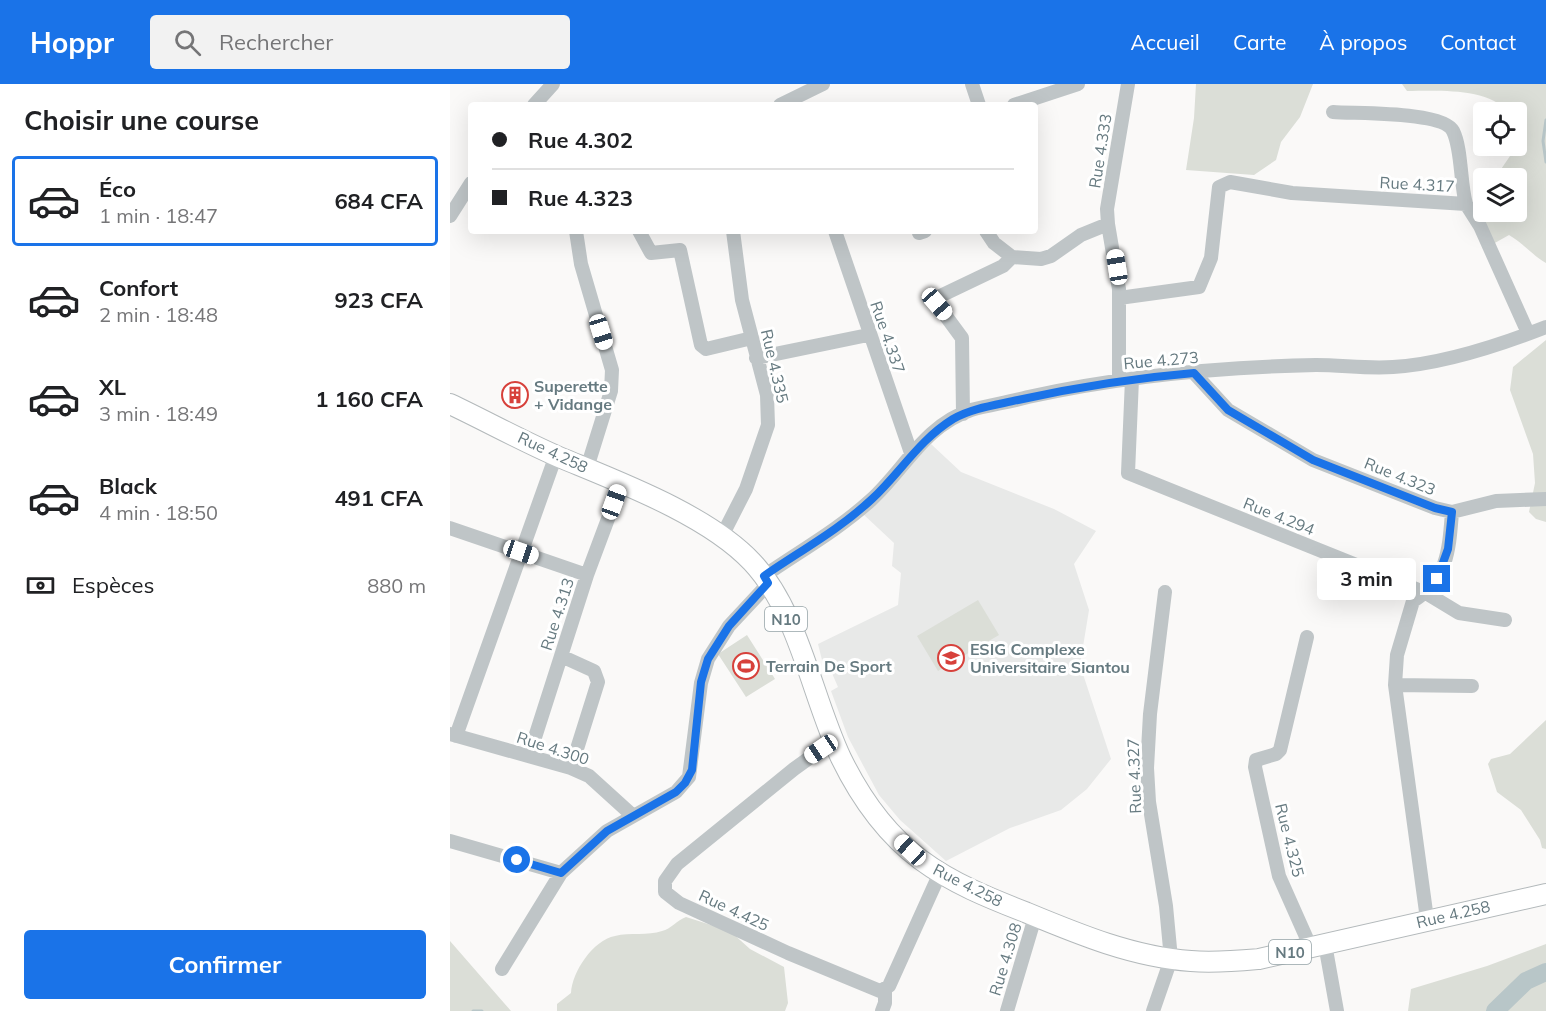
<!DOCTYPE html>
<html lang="fr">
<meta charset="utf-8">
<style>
:root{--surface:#fff;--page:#f2f2f2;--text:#202124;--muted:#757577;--line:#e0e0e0;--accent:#1a73e8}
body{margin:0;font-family:Mulish,sans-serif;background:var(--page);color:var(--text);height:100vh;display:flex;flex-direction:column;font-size:22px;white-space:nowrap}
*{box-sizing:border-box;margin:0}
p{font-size:20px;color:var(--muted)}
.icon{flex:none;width:33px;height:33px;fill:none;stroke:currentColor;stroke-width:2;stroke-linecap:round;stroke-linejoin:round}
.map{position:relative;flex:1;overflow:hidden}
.sheet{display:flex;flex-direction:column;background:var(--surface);width:450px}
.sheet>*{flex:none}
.top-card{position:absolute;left:18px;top:18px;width:570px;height:132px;border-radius:6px;box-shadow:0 6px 24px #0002;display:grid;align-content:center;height:132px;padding:0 24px;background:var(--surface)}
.controls{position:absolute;left:1023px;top:18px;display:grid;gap:12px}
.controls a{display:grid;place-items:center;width:54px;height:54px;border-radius:6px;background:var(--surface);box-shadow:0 6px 24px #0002;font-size:30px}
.end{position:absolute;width:27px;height:27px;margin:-14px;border:8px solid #1a73e8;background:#fff;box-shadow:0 0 0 3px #fff}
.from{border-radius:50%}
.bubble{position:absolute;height:42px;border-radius:6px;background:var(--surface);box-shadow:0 6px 24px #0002;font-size:20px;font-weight:700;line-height:42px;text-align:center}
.car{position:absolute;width:18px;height:36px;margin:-18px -9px;border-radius:8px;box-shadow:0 0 4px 2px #0007;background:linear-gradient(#fff 24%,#345 0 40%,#fff 0 76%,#345 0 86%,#fff 0)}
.top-card b{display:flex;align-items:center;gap:21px;height:57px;font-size:22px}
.top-card b+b{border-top:2px solid var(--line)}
.top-card i{width:15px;height:15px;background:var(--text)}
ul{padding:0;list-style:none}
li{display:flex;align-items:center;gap:18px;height:90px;margin:0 12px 9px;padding:0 12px;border:3px solid transparent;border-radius:6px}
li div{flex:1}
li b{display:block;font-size:22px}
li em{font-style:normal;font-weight:700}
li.active{border-color:var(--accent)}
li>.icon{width:54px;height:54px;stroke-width:1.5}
h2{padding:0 24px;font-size:27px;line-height:72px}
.pay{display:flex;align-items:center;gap:15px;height:66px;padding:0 24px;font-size:22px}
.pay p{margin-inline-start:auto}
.primary-button{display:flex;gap:12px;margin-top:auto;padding:12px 24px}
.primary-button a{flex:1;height:69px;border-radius:6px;background:var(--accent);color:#fff;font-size:24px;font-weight:700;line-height:69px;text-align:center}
header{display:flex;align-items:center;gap:36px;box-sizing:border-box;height:84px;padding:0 30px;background:var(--accent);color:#fff}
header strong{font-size:28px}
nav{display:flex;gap:33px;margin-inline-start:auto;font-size:21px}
.search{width:420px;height:54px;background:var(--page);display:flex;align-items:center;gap:15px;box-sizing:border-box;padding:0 21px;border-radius:6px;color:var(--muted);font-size:22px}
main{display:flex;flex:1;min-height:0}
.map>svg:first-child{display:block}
.built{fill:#e8e9e8}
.green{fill:#dbded7}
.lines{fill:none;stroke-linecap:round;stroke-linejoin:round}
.stream{stroke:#b8c6c8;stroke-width:3}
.river{stroke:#b8c6c8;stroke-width:18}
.highway-casing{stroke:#b3b9bb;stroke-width:22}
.minor{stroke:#bfc5c7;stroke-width:14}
.highway{stroke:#fff;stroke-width:20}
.route{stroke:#1a73e8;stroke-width:8}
.labels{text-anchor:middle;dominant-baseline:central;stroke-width:6;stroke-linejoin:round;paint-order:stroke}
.shield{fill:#fff;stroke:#94a2a6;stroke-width:1.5}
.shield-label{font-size:15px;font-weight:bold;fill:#667a80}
.street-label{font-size:16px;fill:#667a80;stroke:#fff}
.poi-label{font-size:16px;font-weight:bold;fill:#667a80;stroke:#fff;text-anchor:start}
</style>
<header>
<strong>Hoppr</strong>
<div class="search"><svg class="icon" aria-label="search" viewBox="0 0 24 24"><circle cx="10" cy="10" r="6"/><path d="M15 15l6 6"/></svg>Rechercher</div>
<nav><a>Accueil</a><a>Carte</a><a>À propos</a><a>Contact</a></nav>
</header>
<main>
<section class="sheet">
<h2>Choisir une course</h2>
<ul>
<li class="active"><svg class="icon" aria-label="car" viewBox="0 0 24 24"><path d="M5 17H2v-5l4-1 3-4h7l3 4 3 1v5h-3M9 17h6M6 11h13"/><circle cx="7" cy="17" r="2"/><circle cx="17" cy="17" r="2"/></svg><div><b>Éco</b><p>1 min · 18:47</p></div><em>684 CFA</em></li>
<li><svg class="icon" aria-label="car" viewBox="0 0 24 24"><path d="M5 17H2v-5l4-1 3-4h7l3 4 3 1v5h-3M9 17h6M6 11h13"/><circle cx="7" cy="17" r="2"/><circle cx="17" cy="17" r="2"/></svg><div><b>Confort</b><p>2 min · 18:48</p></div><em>923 CFA</em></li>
<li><svg class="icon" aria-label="car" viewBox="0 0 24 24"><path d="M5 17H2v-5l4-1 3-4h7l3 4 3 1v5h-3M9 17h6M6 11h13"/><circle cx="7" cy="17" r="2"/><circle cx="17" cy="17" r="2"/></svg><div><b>XL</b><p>3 min · 18:49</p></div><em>1 160 CFA</em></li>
<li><svg class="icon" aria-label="car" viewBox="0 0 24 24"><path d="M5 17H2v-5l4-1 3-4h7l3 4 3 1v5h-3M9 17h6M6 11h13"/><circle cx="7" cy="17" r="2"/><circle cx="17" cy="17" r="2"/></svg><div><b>Black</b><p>4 min · 18:50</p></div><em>491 CFA</em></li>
</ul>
<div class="pay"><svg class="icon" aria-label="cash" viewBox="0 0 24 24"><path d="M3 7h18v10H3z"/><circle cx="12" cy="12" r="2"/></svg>Espèces<p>880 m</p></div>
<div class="primary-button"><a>Confirmer</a></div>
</section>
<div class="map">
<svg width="1096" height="927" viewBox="0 0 1096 927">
<rect width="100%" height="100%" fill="#faf9f8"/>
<path class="built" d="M481,360L511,388L604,425L646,447L624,480L639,526L630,581L661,675L637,705L611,726L560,744L496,777L450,736L429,711L398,653L381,607L388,603L381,587L375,588L368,560L448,521L451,489L442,482L444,459L413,430Z"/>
<path class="green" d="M746,0H863L850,33L831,58L826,76L804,91L736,86L744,34Z
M952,0H1096V179C1082,171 1073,159 1059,151L1043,160L1023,119L1033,109L1034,128H1066V94H1045L1073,53L1067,44L1066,28H1057C1040,3 984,7 957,7Z
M1096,256V438L1086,435L1079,428L1085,399L1083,370L1060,306L1063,283Z
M528,516L549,551L488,587L467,552Z
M297,551L325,595L296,613L268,570Z
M1096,636V765L1092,764L1090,756L1071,726L1047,708L1038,680L1041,675L1060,670Z
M236,833L280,847L300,865L334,883L338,919L335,927H107V920L121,909C122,888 143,856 165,852C180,848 198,852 212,847C221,845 227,836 236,833Z
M0,857L54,919L61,927H0Z
M1096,860V927H958L961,905L1037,882Z"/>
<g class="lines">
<path class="stream" d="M1096,36L1093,57L1096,78
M23,927H32"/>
<path class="river" d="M1045,927L1076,897L1096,888"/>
<defs>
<path id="highway" d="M0,320C36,337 72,357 109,373C169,398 258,431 302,478C349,528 362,613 391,674C410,713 436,750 471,776C502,799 539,814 575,828C628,850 683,873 741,877C764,879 786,877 809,875L1096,810"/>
</defs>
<use href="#highway" class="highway-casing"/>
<path class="minor" d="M522,0L529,21
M84,21L103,0
M330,21L373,0
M564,21L628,0
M883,28C906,30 993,27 1003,47C1012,65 1010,99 1016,120
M0,132L21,99
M658,140L657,125L678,0
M126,147L131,180L162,286L161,307L137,384
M189,147L201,169L230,166L251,261L256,265L302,254
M385,147L461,369
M536,147L544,159L562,173
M469,149L475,147
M669,214L749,203L761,174L769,103L780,98L842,109L1016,120L1030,142L1078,249
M306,274L418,251
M744,289L778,326L863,376L985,424L1002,428C999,466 998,495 963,517L947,571L945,601L977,835
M682,295L678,389L976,509L1009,529L1055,536
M513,330L512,254L487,220L486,214L553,182L562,173L591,175L601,172L631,151L658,140L669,205V296
M1002,428L1046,417L1096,415
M0,444L137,491
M272,452L296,405L318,341L317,311L292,216L283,147
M314,492C350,467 388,446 421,416C454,386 475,341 521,326C539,321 560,318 578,313C672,292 770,283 866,281C892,281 918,285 943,283C992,280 1050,261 1096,243
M857,553L830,666L826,670L806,676L805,683L829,792L861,864
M111,572L144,587L148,598L121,684
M945,601L1022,602
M0,650L121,684L139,692L182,731
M6,652L106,371
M383,657L344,685L227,780L215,797V808L229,819L338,869L430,907L439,902L490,789
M79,672L137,491L171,400
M0,757L111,789
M875,860L887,927
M52,885L111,789L157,747L226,708L239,693L251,599L258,575L279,542L319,499
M432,927L435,919V906
M557,927L585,833
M703,927L721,875L716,822L699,718L697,684L700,630L715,508"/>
<use href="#highway" class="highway"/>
</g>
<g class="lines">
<path class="route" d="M67,776L111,789L157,747L226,708L235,699L242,686L251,598L258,575L279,542L318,499L314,492C350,467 389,446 422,415C450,389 469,356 503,335C522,324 546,321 568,316C627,303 684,294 744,289L778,326L863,376L985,424L1002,428L998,465L987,495"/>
</g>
<defs>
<symbol id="building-ring" viewBox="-11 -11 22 22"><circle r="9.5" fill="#fff" stroke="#d7413b" stroke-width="1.5"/><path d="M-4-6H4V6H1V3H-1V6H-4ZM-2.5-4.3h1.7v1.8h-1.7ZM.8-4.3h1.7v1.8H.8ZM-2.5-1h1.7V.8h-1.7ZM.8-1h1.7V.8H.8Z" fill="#d7413b"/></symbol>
<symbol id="university-ring" viewBox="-11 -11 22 22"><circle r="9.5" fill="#fff" stroke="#d7413b" stroke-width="1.5"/><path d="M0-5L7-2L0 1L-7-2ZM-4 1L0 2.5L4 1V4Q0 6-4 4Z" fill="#d7413b"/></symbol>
<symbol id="stadium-ring" viewBox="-11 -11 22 22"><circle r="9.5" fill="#fff" stroke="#d7413b" stroke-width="1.5"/><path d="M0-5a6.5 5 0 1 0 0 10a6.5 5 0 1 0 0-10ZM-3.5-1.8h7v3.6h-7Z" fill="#d7413b"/></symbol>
</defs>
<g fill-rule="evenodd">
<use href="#building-ring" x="50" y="296" width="30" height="30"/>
<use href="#university-ring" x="486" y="559" width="30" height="30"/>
<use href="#stadium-ring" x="281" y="567" width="30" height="30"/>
</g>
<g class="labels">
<g class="shield">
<rect x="315" y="523" width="42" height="24" rx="4.5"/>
<rect x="819" y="856" width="42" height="24" rx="4.5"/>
</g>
<g class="shield-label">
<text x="336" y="535">N10</text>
<text x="840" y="868">N10</text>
</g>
<g class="street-label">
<text transform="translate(650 67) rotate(-81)">Rue 4.333</text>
<text transform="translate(967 100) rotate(3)">Rue 4.317</text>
<text transform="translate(438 253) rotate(71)">Rue 4.337</text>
<text transform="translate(711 276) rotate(-5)">Rue 4.273</text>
<text transform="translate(325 282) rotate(77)">Rue 4.335</text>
<text transform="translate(103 368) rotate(25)">Rue 4.258</text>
<text transform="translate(950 392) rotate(22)">Rue 4.323</text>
<text transform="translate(829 432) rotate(22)">Rue 4.294</text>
<text transform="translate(107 530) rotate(-72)">Rue 4.313</text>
<text transform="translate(103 664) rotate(18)">Rue 4.300</text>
<text transform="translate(684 692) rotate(-92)">Rue 4.327</text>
<text transform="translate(840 756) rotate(76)">Rue 4.325</text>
<text transform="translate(518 801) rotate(27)">Rue 4.258</text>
<text transform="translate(284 826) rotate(25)">Rue 4.425</text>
<text transform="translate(1003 830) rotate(-13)">Rue 4.258</text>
<text transform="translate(555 875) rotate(-73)">Rue 4.308</text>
</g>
<g class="poi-label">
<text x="84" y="302">Superette<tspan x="84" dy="18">+ Vidange</tspan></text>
<text x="520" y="565">ESIG Complexe<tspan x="520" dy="18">Universitaire Siantou</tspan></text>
<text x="316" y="582">Terrain De Sport</text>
</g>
</g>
</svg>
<div class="controls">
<a><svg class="icon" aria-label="locate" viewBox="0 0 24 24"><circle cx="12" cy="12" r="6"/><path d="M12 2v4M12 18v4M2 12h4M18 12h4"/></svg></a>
<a><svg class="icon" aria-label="layers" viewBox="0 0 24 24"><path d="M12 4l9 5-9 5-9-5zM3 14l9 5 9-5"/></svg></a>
</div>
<i class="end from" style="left:67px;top:776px"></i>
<i class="end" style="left:987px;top:495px"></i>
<div class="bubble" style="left:867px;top:474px;width:99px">3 min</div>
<i class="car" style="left:667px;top:183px;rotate:351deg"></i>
<i class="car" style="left:487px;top:220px;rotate:139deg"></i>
<i class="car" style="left:151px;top:248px;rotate:163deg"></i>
<i class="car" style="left:164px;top:418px;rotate:20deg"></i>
<i class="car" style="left:71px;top:468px;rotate:109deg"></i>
<i class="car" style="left:371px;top:665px;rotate:236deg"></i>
<i class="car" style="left:460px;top:766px;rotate:313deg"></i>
<div class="top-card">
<b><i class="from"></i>Rue 4.302</b>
<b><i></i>Rue 4.323</b>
</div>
</div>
</main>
